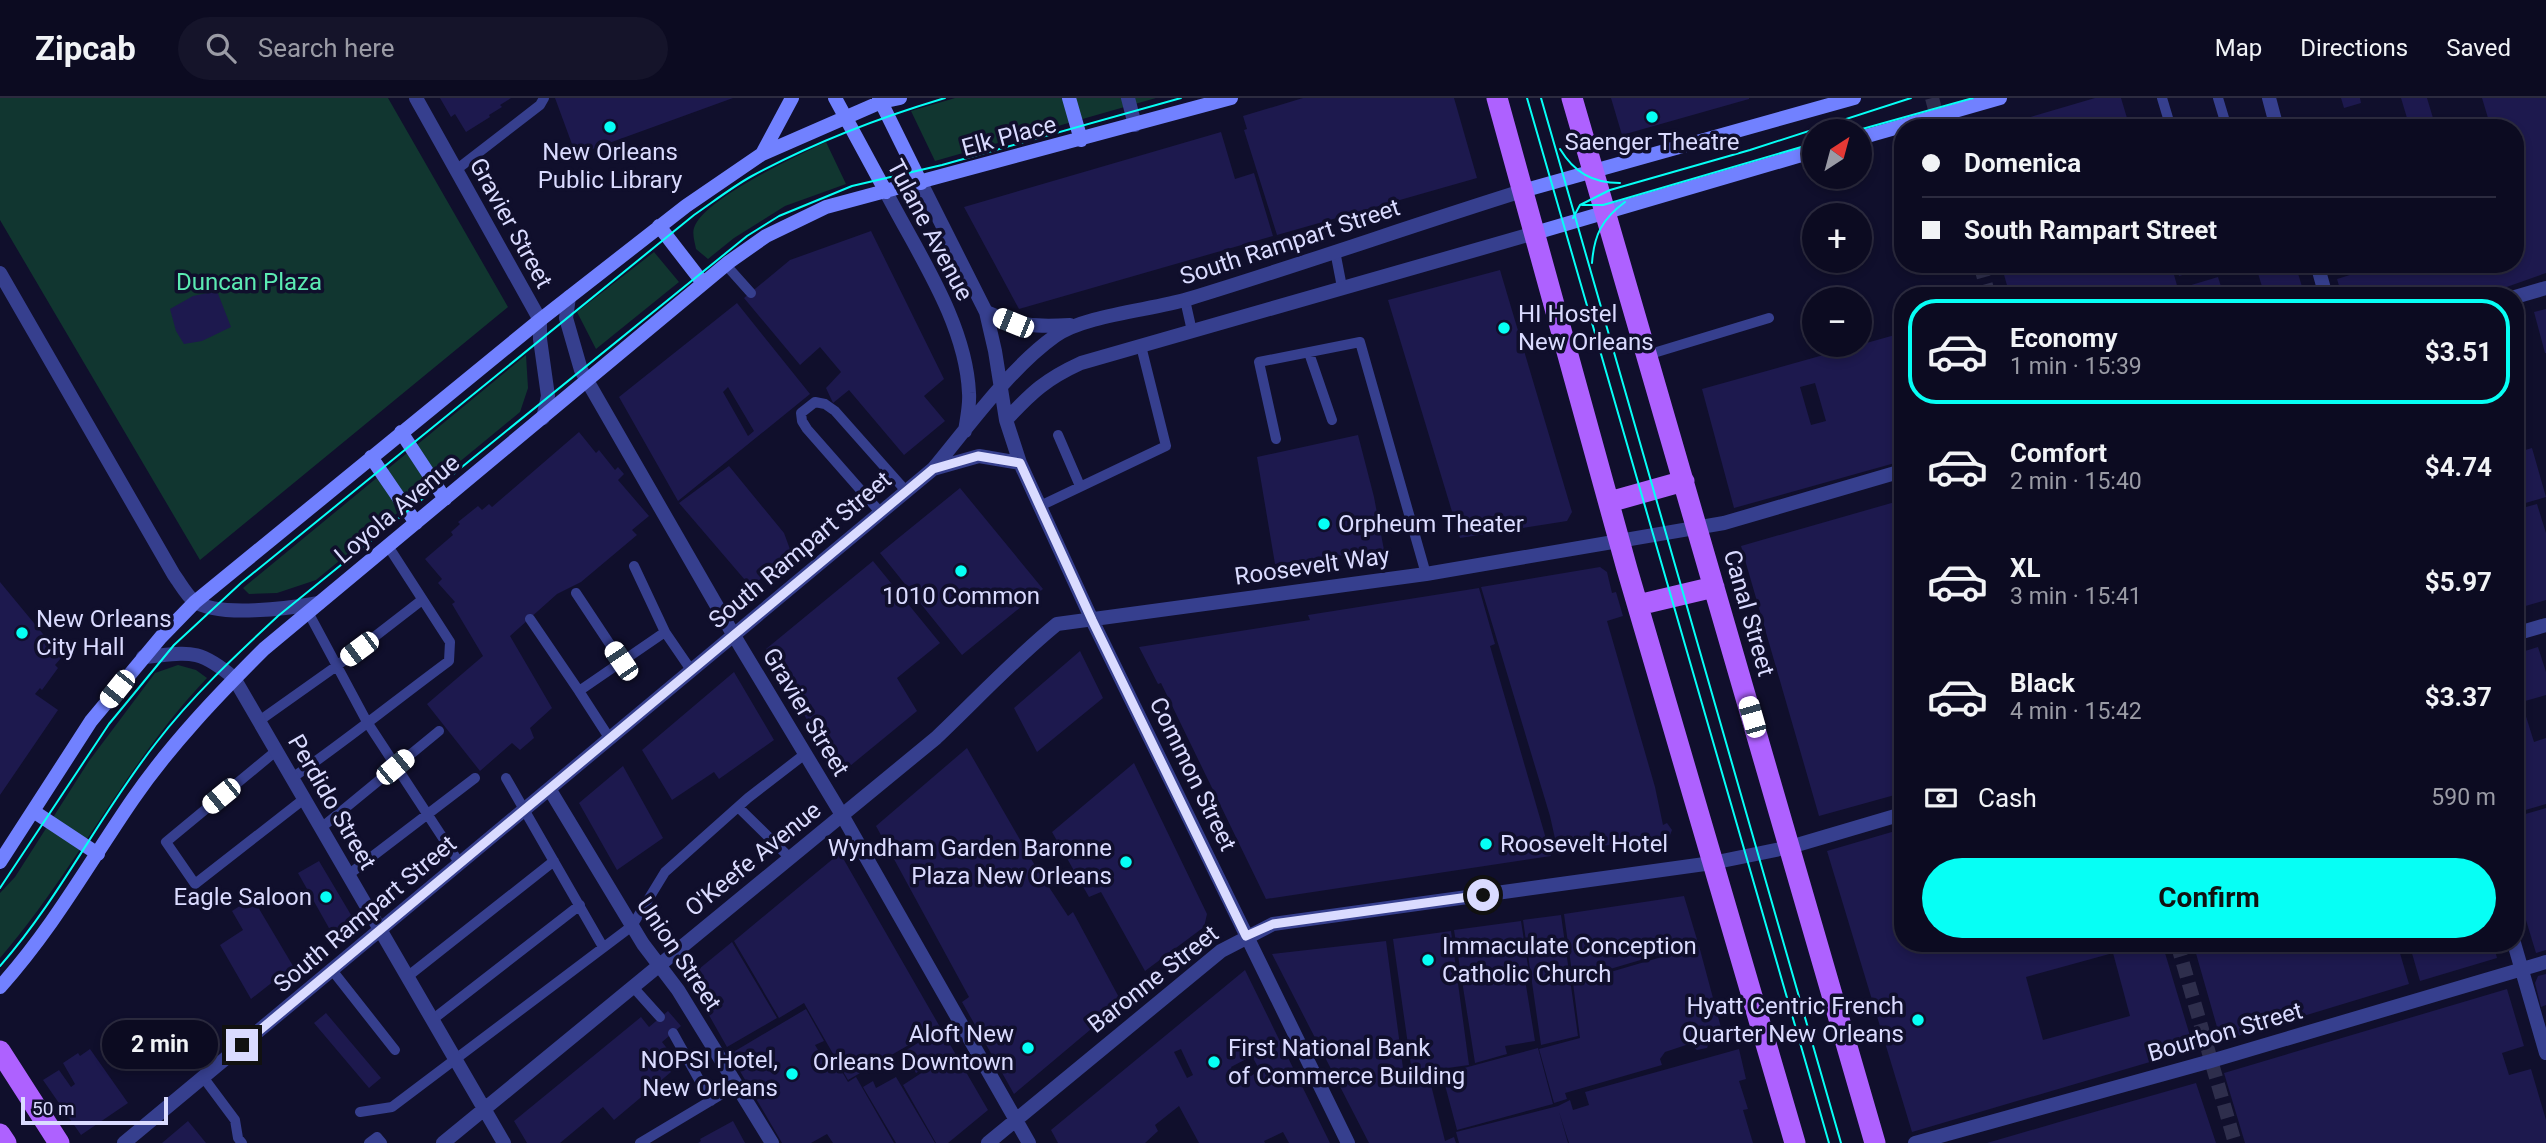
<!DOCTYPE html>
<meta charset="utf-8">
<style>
:root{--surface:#0c0b21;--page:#15142a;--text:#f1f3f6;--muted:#9a9ba5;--line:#2c2b3f;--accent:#06fff5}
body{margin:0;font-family:Roboto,sans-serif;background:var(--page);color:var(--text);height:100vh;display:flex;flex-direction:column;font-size:26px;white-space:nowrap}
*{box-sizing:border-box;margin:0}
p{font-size:23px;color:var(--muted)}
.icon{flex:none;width:38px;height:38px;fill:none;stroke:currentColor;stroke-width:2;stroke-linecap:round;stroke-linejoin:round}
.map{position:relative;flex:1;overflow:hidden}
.side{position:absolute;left:1894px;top:189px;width:630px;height:665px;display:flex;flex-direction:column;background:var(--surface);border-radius:28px;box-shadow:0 4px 10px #0003,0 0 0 2px var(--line)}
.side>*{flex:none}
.banner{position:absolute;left:1894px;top:21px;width:630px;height:154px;border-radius:28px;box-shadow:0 4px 10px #0003,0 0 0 2px var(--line);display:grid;align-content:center;height:154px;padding:0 28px;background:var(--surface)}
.needle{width:46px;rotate:36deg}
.tools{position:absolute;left:1802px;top:21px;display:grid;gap:14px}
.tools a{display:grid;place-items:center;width:70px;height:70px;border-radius:50%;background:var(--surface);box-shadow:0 4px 10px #0003,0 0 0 2px var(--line);font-size:35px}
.scale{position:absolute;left:21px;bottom:18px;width:147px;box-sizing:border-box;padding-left:7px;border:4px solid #dadbff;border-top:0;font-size:19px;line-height:24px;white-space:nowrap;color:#dadbff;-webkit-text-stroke:5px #100f2c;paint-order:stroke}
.end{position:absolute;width:32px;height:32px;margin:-16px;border:9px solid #dadbff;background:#111;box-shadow:0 0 0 4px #111}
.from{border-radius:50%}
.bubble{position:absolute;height:49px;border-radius:24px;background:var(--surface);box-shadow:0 4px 10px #0003,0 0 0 2px var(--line);font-size:23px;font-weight:700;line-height:49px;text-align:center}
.car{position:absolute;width:21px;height:42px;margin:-21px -10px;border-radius:9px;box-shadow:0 0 5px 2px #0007;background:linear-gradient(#fff 24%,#345 0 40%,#fff 0 76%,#345 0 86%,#fff 0)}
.banner b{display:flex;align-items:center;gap:24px;height:66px;font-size:26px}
.banner b+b{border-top:2px solid var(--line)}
.banner i{width:18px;height:18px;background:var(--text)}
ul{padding:12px 0 0;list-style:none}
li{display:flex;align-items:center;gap:21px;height:105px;margin:0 14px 10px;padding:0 14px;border:4px solid transparent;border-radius:28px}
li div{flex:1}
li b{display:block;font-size:26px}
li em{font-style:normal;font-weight:700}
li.current{border-color:var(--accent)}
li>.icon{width:63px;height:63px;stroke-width:1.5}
.pay{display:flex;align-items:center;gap:18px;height:77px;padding:0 28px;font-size:26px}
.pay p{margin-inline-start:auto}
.button{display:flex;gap:14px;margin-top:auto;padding:14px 28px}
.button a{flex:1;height:80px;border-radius:42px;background:var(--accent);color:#111;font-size:28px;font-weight:700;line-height:80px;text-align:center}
header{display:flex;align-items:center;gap:42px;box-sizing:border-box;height:98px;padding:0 35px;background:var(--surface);border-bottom:2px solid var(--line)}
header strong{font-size:33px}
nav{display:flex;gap:38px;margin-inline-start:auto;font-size:24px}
.search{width:490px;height:63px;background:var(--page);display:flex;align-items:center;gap:18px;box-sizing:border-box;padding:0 24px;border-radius:38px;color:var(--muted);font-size:26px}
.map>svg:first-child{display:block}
.green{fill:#113630}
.building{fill:#1d194e;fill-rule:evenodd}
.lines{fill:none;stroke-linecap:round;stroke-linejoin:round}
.street-tunnel{stroke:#2e2e4c;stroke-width:14;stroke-dasharray:14 7;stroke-linecap:butt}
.lane{stroke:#363f8e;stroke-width:10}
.street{stroke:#363f8e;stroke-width:14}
.secondary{stroke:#7181ff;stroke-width:14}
.primary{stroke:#ae61ff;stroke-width:21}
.tram{stroke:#06fff5;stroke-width:2}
.route{stroke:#dadbff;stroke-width:9}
.poi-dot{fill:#06fff5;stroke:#100f2c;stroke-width:2.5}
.labels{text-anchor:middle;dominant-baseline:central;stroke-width:7;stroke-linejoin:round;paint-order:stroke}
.street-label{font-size:24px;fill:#dadbff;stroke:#100f2c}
.poi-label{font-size:24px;fill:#dadbff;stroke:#100f2c;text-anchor:start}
.park-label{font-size:24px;fill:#5beab2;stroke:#100f2c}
</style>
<header>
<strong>Zipcab</strong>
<div class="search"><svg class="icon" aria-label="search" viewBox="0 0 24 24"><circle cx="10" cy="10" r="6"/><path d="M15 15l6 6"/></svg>Search here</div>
<nav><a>Map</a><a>Directions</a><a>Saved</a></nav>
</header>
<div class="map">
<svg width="2546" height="1045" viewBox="0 0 2546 1045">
<rect width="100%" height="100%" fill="#100f2c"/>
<path class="green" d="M0,0H388L508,209L200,462L0,122Z
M955,0H1156L935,63L911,13Z
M826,44L846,86L785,108L734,140L708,161L696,151C695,145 692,136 694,130C703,101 797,58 826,44Z
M654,154L679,184L596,251L577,214Z
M526,257L528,290L520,314L316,482L277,495L249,496L243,490Z
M178,567L196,572L207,580C126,665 76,772 0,860V795L15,779L89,663L155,575Z"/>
<path class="building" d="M440,0H511L500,7L502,9L489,17L490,19L466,34L455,16L451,19Z
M555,0H733L576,57Z
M1303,0H1454L1477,80L1277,137L1244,32L1247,31L1243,18Z
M1611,0H1749V1L1622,37Z
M2095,0H2121L2130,30H1993Z
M2341,0H2360L2361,5L2344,10Z
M2401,0H2427L2436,30H2410Z
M2482,0H2546V175L2481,198H2342L2337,181L2385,166H2515V30H2491Z
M1221,34L1235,81L1254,75L1273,138L1019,211L964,109Z
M871,133L944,281L924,298L945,323L904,357L849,292L833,305L826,290L841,274L820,249L800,267L744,200L790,162Z
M2001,166H2171L2178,191L2218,179L2224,198H2010Z
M2176,166H2219V167L2179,178Z
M2255,166H2295L2305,198H2265Z
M1500,172L1572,414L1567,423L1460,440L1388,202Z
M217,193L231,229L202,243L184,246L176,233L170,211L193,198Z
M737,205L810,296L678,403L619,299ZM728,289L754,333L748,338L723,294Z
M2546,211V255H2545L2534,214Z
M1902,235V363L1734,410L1702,291ZM1815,285L1826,323L1811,327L1800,289Z
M579,334L596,355L599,352L615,372L618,369L624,376L618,382L649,418L632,432L637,437L581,484L557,496L510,538L552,610L530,630L534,640L520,652L512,645L480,673L427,606L483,558L452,506L455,504L438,485L442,481L425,461L453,437L451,434L460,426L458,424L478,408L482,412L489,406L492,409Z
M1358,337L1374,399L1384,452L1275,466L1257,359Z
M2532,350L2546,399L2515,408V355Z
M729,368L784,435L791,454L751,489L679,405Z
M960,390L1043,491L962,557L880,455Z
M1902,402V695L1819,718L1741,448Z
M2537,406L2546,435V502L2515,511V412Z
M873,463L940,545L897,580L917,613L839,677L766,551Z
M1600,469L1607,474L1612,495L1616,494L1623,518L1607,523L1655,689L1663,727L1667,725L1672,732L1668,742L1663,746H1656L1653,741L1558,754L1550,718L1481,489Z
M0,484L62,559L55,567L58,570L42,592L40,590L35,596L58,612L0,697Z
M1479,490L1495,546L1490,548L1551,758L1266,801L1161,585L1158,586L1139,549L1310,522L1308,517Z
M2538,549L2546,574V597L2525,603L2515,568V556Z
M1080,553L1103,600L1037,654L1014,610Z
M734,574L774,642L719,681L714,674L672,702L642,652Z
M2515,581L2522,603L2515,605Z
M2524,612L2534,644L2546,640V706L2515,715V615Z
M967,650L1037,771L1068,818L1073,814L1122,905L1014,996L962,904L969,899L876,728Z
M1134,665L1207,816L1204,829L1145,873L1101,794L1089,799L1052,734Z
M623,668L663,740L617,772L579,705Z
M2546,710V852L2536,855L2515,786V719Z
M1902,731V845H2162L2194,951L1912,1034L1827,753ZM2113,855L2130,918L2043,942L2026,879Z
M840,755L940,929L848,982L804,905L779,920L734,843Z
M319,763L354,822L334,839L298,775Z
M1684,798L1698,845L1573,882L1564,816Z
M246,804L249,810L255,804L293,868L251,901L220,847L243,832L232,813Z
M1561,817L1578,938L1541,947L1523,822Z
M1521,823L1529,875H1524L1535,943L1505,948L1507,956L1475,965L1454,832Z
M1451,833L1469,967L1412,975L1393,841Z
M1386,843L1403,970L1418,983L1429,979L1445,1043L1454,1039L1456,1045H1369L1272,856Z
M732,844L777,920L727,949L688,880Z
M2193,845H2329L2331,851L2349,845H2397L2409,886L2221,943Z
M2409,845H2493L2497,860L2420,883Z
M1699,848L1723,937L1711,940L1707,950L1697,952L1689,946L1665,954L1660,961L1662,967L1565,995L1567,1001L1554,1005L1539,951L1580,940L1573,885Z
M1245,872L1330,1045H1289L1283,1034L1264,1043L1265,1045H1199L1179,1008L1155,1027L1158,1033L1145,1045H1058L1051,1032ZM1181,951L1193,977L1187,980L1174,954ZM1252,958L1260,973L1238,984L1231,969Z
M2546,876V907L2541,909L2535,885L2538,878Z
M2507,891L2524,948L2502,955L2509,977L2531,971L2546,1022V1045H2245L2224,975Z
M806,911L824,943L815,947L830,972L838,967L848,984L856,979L894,1045H833L827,1036L811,1045H782L730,956Z
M668,913L681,928L662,944L669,953L660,960L671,974L614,1022L603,1009L560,1045H527L514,1023L641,919L649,929Z
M326,915L381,980L369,990L314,925Z
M941,931L988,1012L948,1045H936L903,987L926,972L924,970L916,975L903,954Z
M1538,950L1553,1006L1457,1032L1442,976Z
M90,951L128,1005L81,1037L43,982L59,972L71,989L75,986L63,965L78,955L80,958Z
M1739,951L1746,981L1739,983L1748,1011L1743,1012L1753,1045H1569L1559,1014L1568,1045H1459L1456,1034L1558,1008L1570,1002L1573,1012L1589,1007L1585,994Z
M896,979L935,1045H896L863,989L873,983L876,990Z
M2196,985L2216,1045H1987L2066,1022Z
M188,1023L206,1045H162Z
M733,1023L745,1045H698L701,1043L700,1041Z"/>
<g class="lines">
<path class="street-tunnel" d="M1932,0L1940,30
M1980,166L1989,198
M2177,845L2235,1045"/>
<path class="lane" d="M2162,0L2171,30
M2218,0L2227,30
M456,72L540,7L544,0
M1335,153L1342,189
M726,167L751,195
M1185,202L1192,233
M1309,255L1332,322
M1647,257L1769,220
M1058,337L1080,388
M1276,341L1259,264L1360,244L1426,476
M1040,408L1166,348L1141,248
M880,414L807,331L802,323L801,315L815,304L825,306L835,313L906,393
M634,468L665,534
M576,495L621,563
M308,514L367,624L460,766
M530,521L579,593
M259,623L338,567L422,502
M610,641L579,593L665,534L691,572
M276,653L166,744L195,786L304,701
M292,680C346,643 396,602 449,563L450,544L388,448
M506,680L603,849
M738,709L790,760
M321,730L439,633
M348,777L475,680
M332,872L395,952
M407,879L554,763
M633,889L660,919
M432,922L580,807
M673,935L711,1003
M203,979L235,1022L238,1040L242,1045
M360,1014L392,1009L632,828L665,774L748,700L805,656
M369,1045L377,1039L382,1045
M640,1045L737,987"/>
<path class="street" d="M416,0L540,222V241L548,298L543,320
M1128,0L1135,27
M2269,0L2277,30
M921,85L986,214L995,253L1006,322L1020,365L1092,522L1348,1045
M886,94C918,156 966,225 969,295C970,307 967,320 965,333
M2317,166L2326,198
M0,175L174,477C180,485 187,498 194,503C218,520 291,510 319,505
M569,199L566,220L581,272L733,536L842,717L1029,1045
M2515,199L2546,190
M986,214C1019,228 1035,229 1070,227
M1006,322C1032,294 1046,281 1081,265L1535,135
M933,371L979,358L1020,365
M2515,536L2546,527
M143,559C189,555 197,549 234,580L504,1045
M550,692L643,846L678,892L772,1045
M2514,845L2546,955
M124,1045L933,371C969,328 1010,270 1055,238C1084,217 1152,212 1188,201C1300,167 1410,128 1522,93
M443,1045L936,640C976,602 1014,561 1057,526L1426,476L1724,425L1902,373
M988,1045L1221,853L1273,826L1712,765L1790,749L1902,716
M1915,1045L2211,963L2546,864"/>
<path class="secondary" d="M835,0L886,94
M879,0L921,85
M1069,0L1081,42
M1860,40L2000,0
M762,56L792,0
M1522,93L1854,0
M659,128L703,185
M1535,135L1815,53
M401,334L445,401
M371,359L416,425
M33,713L98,756
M0,764L91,623L161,539L195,504L540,222L686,108L762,56L881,4L900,0
M0,889C53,830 89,765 133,701C171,646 217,598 264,551L729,164L766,138L826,109L1231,0"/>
<path class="primary" d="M1497,0L1627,471L1795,1045
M1572,0L1875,1045
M1609,404L1684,383
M1638,507L1714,489
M0,953L59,1045
M0,1036L6,1045"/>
<path class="tram" d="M1527,0L1829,1045
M1541,0L1841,1045
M1855,33L1973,0
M1560,51C1574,74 1592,85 1620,85
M1582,107H1603L1617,103L1815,45
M1573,120L1580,107L1610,92L1750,52L1911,0
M1592,165C1594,137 1602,121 1625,104
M0,790L109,626L174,547L241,485L694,117C713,104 732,89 752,78C813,45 878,20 945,0
M0,868C60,800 100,716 156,645C192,598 235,558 278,518L747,138L779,118L852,88L942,67L1181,0"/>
</g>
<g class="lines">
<path class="route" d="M242,947L933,371L978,358L1020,365L1092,522L1246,838L1273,826L1483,797"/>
</g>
<g class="poi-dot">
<circle cx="1652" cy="19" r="7"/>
<circle cx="610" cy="29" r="7"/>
<circle cx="1504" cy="230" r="7"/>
<circle cx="1324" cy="426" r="7"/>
<circle cx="961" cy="473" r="7"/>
<circle cx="22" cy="535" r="7"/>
<circle cx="1486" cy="746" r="7"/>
<circle cx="1126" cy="764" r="7"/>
<circle cx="326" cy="799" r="7"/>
<circle cx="1428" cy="862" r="7"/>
<circle cx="1918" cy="922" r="7"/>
<circle cx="1028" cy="950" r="7"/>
<circle cx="1214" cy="964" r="7"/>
<circle cx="792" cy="976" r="7"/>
</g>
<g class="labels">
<g class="street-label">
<text transform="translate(1009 38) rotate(-15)">Elk Place</text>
<text transform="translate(511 125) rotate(61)">Gravier Street</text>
<text transform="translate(930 132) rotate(62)">Tulane Avenue</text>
<text transform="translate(1290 144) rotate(-18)">South Rampart Street</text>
<text transform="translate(397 411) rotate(-40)">Loyola Avenue</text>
<text transform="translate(800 452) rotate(-40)">South Rampart Street</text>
<text transform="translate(1312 468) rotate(-8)">Roosevelt Way</text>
<text transform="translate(1749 515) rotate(74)">Canal Street</text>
<text transform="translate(806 614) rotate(59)">Gravier Street</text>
<text transform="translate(1193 676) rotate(64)">Common Street</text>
<text transform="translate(332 704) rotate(60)">Perdido Street</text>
<text transform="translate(753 761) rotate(-39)">O'Keefe Avenue</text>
<text transform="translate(365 816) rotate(-40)">South Rampart Street</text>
<text transform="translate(679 856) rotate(56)">Union Street</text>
<text transform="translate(1153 881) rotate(-38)">Baronne Street</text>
<text transform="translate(2225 934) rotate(-16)">Bourbon Street</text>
</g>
<g class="poi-label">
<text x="1652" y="44" text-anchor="middle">Saenger Theatre</text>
<text x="610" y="54" text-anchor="middle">New Orleans<tspan x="610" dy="28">Public Library</tspan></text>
<text x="1518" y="216">HI Hostel<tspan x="1518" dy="28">New Orleans</tspan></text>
<text x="1338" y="426">Orpheum Theater</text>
<text x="961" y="498" text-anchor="middle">1010 Common</text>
<text x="36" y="521">New Orleans<tspan x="36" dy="28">City Hall</tspan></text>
<text x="1500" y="746">Roosevelt Hotel</text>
<text x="1112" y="750" text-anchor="end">Wyndham Garden Baronne<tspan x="1112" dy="28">Plaza New Orleans</tspan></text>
<text x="312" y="799" text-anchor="end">Eagle Saloon</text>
<text x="1442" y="848">Immaculate Conception<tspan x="1442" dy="28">Catholic Church</tspan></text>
<text x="1904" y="908" text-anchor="end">Hyatt Centric French<tspan x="1904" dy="28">Quarter New Orleans</tspan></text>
<text x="1014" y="936" text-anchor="end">Aloft New<tspan x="1014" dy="28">Orleans Downtown</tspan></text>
<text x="1228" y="950">First National Bank<tspan x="1228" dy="28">of Commerce Building</tspan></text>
<text x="778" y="962" text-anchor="end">NOPSI Hotel,<tspan x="778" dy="28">New Orleans</tspan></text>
</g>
<g class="park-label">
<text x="249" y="184">Duncan Plaza</text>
</g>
</g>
</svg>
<div class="tools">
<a><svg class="needle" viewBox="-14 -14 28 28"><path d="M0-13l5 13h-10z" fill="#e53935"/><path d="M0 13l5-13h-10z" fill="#9a9ba5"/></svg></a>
<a>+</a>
<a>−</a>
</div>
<div class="scale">50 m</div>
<i class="end from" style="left:1483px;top:797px"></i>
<i class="end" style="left:242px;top:947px"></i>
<div class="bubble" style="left:102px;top:922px;width:116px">2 min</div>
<i class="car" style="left:1013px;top:225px;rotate:292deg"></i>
<i class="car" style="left:359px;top:551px;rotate:233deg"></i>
<i class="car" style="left:621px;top:563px;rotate:326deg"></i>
<i class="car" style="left:117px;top:591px;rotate:219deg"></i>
<i class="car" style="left:1752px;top:619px;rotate:344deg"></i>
<i class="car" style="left:395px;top:669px;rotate:50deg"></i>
<i class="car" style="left:221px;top:698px;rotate:231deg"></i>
<div class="banner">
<b><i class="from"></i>Domenica</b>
<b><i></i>South Rampart Street</b>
</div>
<section class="side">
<ul>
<li class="current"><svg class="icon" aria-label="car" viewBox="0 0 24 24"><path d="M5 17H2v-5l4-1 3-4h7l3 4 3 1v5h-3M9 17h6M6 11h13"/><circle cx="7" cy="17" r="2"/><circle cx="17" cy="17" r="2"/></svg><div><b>Economy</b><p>1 min · 15:39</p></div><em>$3.51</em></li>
<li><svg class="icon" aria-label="car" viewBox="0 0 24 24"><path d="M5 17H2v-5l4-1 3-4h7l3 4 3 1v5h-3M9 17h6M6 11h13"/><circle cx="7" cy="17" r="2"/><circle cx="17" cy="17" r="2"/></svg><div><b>Comfort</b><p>2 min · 15:40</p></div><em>$4.74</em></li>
<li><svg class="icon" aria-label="car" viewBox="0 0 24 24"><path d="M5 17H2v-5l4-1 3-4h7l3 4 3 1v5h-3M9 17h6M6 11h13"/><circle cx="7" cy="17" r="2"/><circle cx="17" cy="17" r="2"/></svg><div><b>XL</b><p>3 min · 15:41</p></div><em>$5.97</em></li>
<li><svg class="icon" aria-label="car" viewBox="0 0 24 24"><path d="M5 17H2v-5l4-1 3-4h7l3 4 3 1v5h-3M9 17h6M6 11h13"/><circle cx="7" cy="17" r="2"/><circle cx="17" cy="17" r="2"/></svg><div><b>Black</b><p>4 min · 15:42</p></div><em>$3.37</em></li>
</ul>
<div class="pay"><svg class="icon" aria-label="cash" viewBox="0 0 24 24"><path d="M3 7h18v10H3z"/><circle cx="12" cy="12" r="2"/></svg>Cash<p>590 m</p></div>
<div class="button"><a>Confirm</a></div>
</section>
</div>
